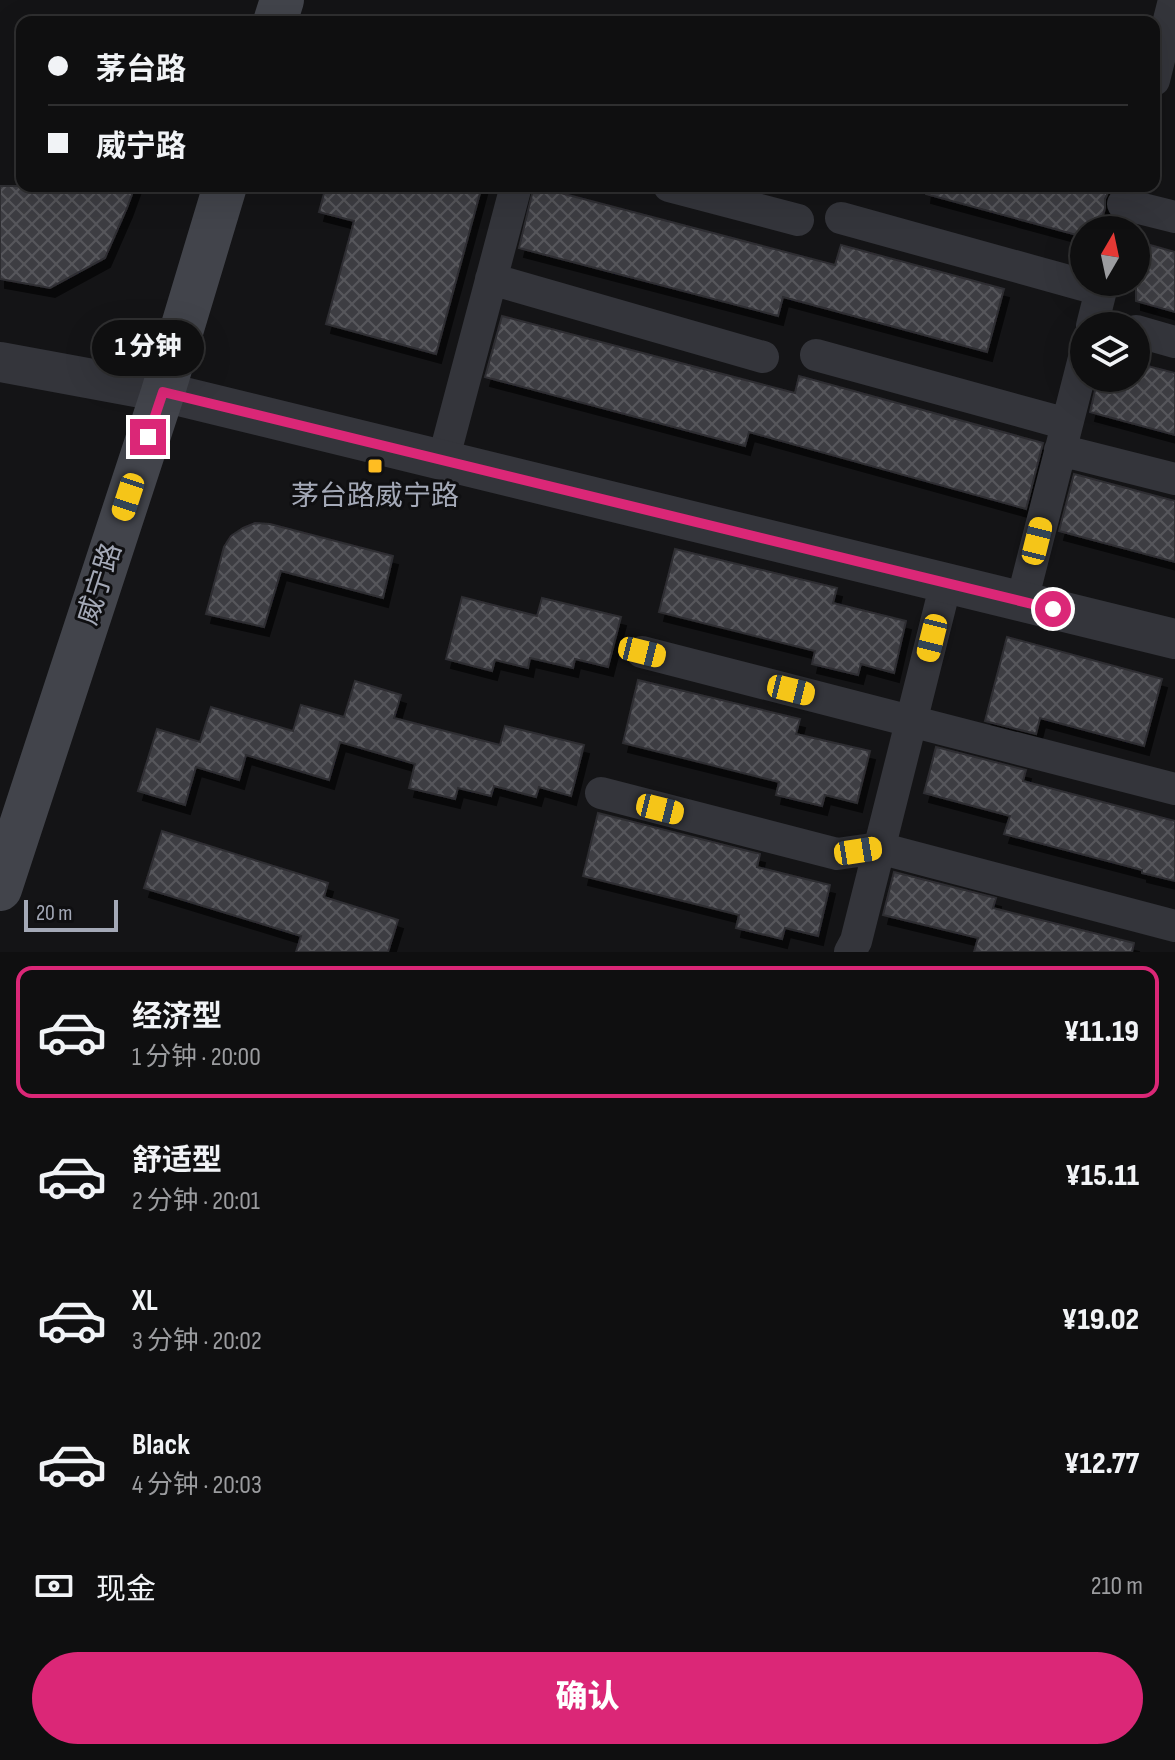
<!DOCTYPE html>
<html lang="zh">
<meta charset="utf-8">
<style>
:root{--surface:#0f0f10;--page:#1d1d1e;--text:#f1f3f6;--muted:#9b9c9f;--line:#2f2f30;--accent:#db2777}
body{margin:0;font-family:"Sofia Sans Condensed","Noto Sans SC",sans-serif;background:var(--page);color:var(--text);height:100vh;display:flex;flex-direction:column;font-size:30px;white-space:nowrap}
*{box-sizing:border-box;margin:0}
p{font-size:26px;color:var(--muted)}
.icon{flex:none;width:44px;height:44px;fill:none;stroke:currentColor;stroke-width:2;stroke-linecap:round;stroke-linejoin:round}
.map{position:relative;height:952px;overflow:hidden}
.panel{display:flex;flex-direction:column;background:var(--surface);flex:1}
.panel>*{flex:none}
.guide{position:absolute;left:16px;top:16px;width:1144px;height:176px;border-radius:16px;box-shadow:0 8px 32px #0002,0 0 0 2px var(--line);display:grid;align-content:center;height:176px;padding:0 32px;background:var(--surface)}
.needle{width:52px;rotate:9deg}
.buttons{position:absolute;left:1070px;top:216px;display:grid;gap:16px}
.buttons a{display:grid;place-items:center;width:80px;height:80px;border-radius:50%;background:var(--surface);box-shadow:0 8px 32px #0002,0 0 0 2px var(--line);font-size:40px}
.scale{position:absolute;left:24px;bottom:20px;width:94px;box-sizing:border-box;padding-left:8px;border:4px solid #a4a9b7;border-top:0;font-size:22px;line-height:28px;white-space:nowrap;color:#a4a9b7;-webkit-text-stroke:6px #0f0f11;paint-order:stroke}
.end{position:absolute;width:36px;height:36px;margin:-18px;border:10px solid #db2777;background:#fff;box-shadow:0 0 0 4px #fff}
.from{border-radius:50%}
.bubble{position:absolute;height:56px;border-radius:28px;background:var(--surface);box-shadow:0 8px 32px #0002,0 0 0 2px var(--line);font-size:26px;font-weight:800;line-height:56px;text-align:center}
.car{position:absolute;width:24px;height:48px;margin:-24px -12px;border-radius:10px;box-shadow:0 0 6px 2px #0007;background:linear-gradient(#f5c518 24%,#345 0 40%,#f5c518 0 76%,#345 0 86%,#f5c518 0)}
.guide b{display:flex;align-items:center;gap:28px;height:76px;font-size:30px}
.guide b+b{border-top:2px solid var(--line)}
.guide i{width:20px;height:20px;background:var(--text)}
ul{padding:14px 0 0;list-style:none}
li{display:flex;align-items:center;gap:24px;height:132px;margin:0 16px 12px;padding:0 16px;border:4px solid transparent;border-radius:16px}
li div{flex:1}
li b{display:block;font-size:30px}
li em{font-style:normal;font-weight:800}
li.current{border-color:var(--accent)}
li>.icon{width:72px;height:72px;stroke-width:1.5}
.pay{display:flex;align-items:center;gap:20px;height:88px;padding:0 32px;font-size:30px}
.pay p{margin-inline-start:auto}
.primary-button{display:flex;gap:16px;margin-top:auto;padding:16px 32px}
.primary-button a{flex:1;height:92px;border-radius:48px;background:var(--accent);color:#fff;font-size:32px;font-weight:800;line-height:92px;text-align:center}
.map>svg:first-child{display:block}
.building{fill:url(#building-cross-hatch);stroke:#2e2d32;stroke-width:2;filter:url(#shadow)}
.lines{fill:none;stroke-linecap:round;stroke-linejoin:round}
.minor{stroke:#34353b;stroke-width:32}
.tertiary{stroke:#34353b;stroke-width:40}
.secondary{stroke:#42444b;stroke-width:44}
.route{stroke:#db2777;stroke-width:10}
.poi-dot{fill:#ffbd22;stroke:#0f0f11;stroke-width:3}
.labels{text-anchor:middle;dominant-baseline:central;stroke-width:6;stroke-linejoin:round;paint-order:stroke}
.poi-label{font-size:28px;fill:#a4a9b7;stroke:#0f0f11}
.street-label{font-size:28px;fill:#a4a9b7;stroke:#0f0f11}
</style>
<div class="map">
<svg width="1175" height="952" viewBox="0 0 1175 952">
<defs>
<pattern id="building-cross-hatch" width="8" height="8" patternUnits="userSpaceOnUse" patternTransform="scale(2)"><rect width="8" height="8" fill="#3e3e43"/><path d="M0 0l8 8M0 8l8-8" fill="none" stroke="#57575c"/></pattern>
<filter id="shadow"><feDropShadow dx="5" dy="9" stdDeviation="0" flood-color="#0009"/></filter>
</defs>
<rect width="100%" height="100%" fill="#141416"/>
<path class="building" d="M0,186H135L127,208L105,258L50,288L0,279Z
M326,186H482L436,354L326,324L354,221L319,212Z
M534,186L835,265L841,245L1004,289L987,352L783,297L778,316L519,248Z
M927,186H1111L1105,199V208L1099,230H1084V237L926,194Z
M1136,241L1175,252V312L1136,301Z
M502,316L795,393L799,376L1043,443L1026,509L749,432L745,446L485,377Z
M1136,363L1175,373V435L1090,412L1098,378H1136Z
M1074,474L1175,501V562L1059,531Z
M255,523L270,524L393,556L383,598L281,571L264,627L206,614L224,547L231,536L243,528Z
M675,549L837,588L833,603L906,621L894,673L861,664L858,675L812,664L815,651L659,612Z
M462,597L537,616L542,598L621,617L608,667L575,659L573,668L530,658L528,668L495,660L492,671L446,659Z
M1007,637L1162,679L1144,746L1040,718L1036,734L985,721Z
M638,680L800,719L796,734L870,751L857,803L825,795L822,806L776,795L779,782L623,743Z
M355,681L401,695L394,718L500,745L505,726L584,745L571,796L539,787L536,797L494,786L491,796L458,788L455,799L409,788L415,764L340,742L329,780L246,755L239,780L196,767L185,805L138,791L157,729L200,742L211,707L293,731L301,705L344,717Z
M936,747L1026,770L1023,781L1175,821V881L1142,873V870L1004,834L1010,816L924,793Z
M598,813L760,854L757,867L830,885L818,936L785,928L782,939L736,928L739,915L583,876Z
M162,831L328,883L324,897L398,920L388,952H296L301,936L144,888Z
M894,872L996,898L993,908L1134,943L1132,952H974L978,938L883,915Z"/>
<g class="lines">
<path class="minor" d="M1154,80L1174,0
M669,186L798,220
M1123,204L1175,217
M841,218L1101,290
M491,279L763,357
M1092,326L1103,282
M1136,331L1175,342
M816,355L1067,424
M1060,450L1175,479
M443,461L516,186
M1022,601L1084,358
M642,652L1175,789
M601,793L837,854L879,848L1175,926
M850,952L856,941L946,583"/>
<path class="tertiary" d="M0,362L163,392L1175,639"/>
<path class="secondary" d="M275,22L282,0
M0,889L163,392L225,186"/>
</g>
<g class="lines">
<path class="route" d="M148,437L163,392L1053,609"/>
</g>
<rect class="poi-dot" x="367" y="458" width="16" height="16" rx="4"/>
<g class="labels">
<g class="poi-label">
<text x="375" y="496">茅台路威宁路</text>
</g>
<g class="street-label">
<text transform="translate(100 584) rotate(-72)">威宁路</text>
</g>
</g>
</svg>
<div class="buttons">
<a><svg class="needle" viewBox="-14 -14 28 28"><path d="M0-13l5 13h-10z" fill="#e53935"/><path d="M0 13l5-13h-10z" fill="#9b9c9f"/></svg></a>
<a><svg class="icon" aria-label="layers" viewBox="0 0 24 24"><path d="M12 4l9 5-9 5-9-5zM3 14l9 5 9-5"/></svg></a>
</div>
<div class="scale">20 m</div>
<i class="end from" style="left:1053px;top:609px"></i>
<i class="end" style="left:148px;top:437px"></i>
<div class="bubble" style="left:92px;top:320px;width:112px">1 分钟</div>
<i class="car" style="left:128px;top:497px;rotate:198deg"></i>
<i class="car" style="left:1037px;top:541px;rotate:14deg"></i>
<i class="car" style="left:932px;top:638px;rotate:194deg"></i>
<i class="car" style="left:642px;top:652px;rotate:104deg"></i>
<i class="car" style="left:791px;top:690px;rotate:104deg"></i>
<i class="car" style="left:660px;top:809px;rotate:104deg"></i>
<i class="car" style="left:858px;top:851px;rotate:81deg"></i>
<div class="guide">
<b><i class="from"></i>茅台路</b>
<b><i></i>威宁路</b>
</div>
</div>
<section class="panel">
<ul>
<li class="current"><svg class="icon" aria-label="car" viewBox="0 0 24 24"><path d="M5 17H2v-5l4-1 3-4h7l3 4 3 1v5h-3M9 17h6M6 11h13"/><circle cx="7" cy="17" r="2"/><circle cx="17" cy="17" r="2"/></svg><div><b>经济型</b><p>1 分钟 · 20:00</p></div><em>¥11.19</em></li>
<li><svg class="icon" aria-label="car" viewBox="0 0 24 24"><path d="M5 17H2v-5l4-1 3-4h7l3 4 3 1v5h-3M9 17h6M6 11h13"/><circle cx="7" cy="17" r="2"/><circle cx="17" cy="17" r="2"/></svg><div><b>舒适型</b><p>2 分钟 · 20:01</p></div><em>¥15.11</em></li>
<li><svg class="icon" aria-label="car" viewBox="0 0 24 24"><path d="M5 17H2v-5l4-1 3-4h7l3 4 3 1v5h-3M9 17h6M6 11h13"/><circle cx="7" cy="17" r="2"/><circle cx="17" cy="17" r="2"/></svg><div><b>XL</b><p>3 分钟 · 20:02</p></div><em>¥19.02</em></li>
<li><svg class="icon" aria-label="car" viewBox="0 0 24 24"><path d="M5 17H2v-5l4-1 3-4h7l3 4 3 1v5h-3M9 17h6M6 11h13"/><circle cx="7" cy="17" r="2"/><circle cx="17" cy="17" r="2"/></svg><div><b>Black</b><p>4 分钟 · 20:03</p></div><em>¥12.77</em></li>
</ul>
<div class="pay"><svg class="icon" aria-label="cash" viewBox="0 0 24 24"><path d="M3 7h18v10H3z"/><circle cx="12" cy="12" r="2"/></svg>现金<p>210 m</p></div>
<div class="primary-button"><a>确认</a></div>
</section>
